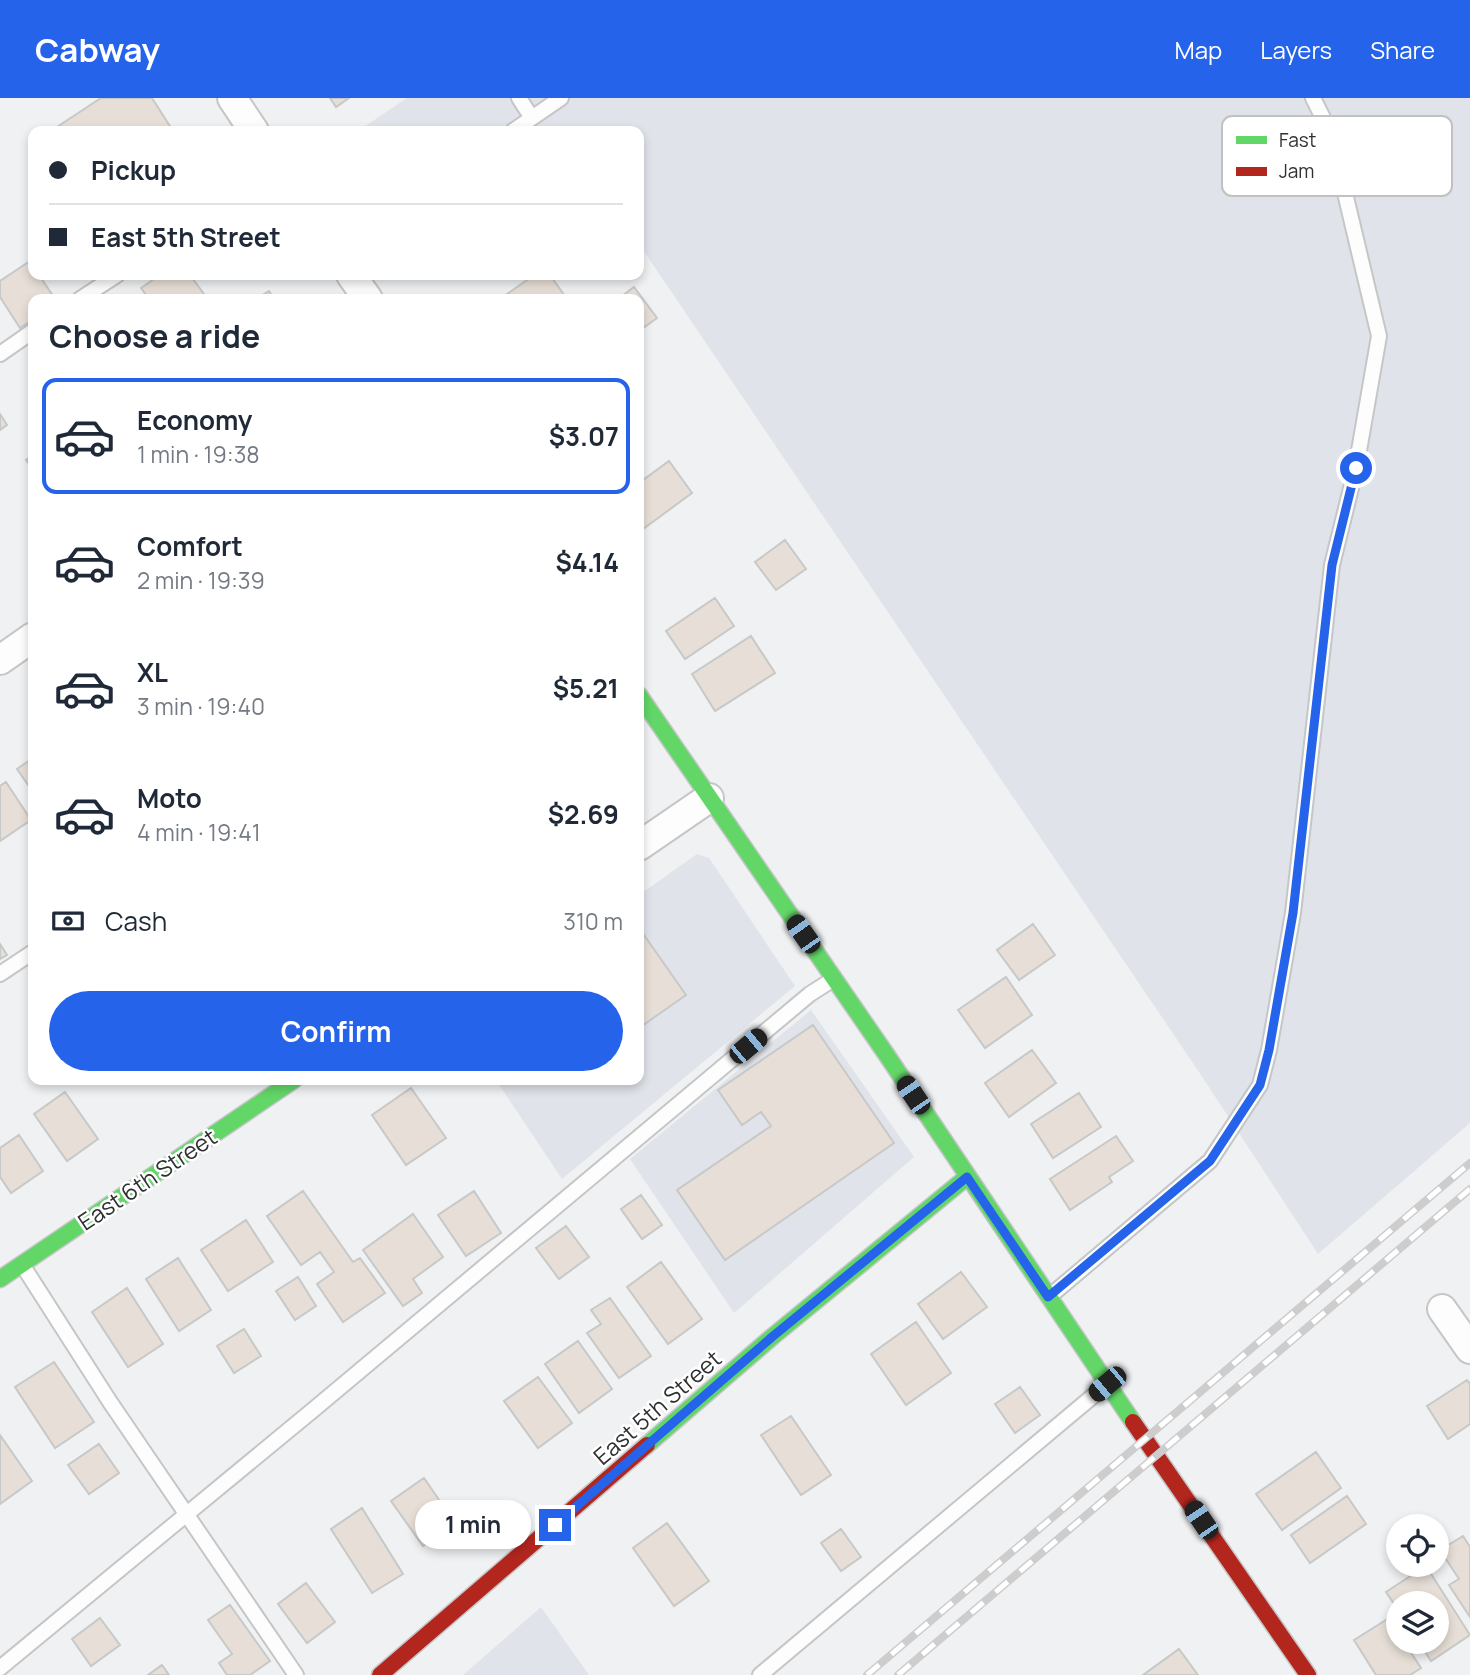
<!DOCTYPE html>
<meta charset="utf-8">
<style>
:root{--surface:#fff;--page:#f6f6f7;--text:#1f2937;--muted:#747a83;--line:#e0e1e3;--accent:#2563eb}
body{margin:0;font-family:Manrope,sans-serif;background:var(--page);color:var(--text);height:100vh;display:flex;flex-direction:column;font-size:26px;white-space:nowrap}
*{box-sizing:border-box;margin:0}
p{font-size:23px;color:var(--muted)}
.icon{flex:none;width:38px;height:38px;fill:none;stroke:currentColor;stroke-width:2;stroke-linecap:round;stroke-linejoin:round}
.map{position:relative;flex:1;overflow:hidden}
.sheet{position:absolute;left:28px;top:196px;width:616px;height:791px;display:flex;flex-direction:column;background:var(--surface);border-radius:14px;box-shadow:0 4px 10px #0003}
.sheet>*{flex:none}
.hud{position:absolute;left:28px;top:28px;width:616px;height:154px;border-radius:14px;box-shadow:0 4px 10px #0003;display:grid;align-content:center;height:154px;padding:0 21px;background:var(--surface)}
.tools{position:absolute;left:1386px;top:1416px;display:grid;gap:14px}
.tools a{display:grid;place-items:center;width:63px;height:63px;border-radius:50%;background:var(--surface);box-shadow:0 4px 10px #0003;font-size:35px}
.end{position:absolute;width:32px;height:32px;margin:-16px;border:9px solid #2563eb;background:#fff;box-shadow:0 0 0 4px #fff}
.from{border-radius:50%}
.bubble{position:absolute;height:49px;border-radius:24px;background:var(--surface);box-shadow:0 4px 10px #0003;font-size:23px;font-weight:700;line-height:49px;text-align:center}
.car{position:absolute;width:21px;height:42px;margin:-21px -10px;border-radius:9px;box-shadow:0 0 5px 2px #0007;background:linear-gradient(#222 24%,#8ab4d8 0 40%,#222 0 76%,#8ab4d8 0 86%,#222 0)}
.hud b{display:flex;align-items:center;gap:24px;height:66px;font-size:26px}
.hud b+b{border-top:2px solid var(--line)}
.hud i{width:18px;height:18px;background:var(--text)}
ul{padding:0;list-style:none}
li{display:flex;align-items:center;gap:21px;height:116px;margin:0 14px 10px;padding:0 7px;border:4px solid transparent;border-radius:14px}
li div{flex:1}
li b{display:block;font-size:26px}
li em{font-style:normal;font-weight:700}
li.on{border-color:var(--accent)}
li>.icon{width:63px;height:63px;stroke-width:1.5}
h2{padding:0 21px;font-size:32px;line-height:84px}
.pay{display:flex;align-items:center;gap:18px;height:77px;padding:0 21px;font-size:26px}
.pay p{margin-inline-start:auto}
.cta{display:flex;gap:14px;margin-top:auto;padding:14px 21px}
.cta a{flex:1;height:80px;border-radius:42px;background:var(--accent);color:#fff;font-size:28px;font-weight:700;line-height:80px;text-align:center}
header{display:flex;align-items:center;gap:42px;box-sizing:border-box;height:98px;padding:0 35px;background:var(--accent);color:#fff}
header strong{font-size:33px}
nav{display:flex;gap:38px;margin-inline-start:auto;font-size:24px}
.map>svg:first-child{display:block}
.built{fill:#e0e3e9}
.building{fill:#e7dfd7;stroke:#c7c8c8;stroke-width:2}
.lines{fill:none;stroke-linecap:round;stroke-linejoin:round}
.lane-casing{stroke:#c5c6c7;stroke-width:18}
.street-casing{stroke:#c5c6c7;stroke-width:32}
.fast-casing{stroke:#c5c6c7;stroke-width:19}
.jam-casing{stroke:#c5c6c7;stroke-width:19}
.lane{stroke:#fdfdfd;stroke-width:14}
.street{stroke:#fdfdfd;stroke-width:28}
.fast{stroke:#63d668;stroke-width:16}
.jam{stroke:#b3261e;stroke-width:16}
.rail-casing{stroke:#cdcdce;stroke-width:8}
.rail{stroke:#fff;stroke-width:5;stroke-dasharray:16;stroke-linecap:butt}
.route{stroke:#2563eb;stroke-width:9}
.labels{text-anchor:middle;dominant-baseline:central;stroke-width:5;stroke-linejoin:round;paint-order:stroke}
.street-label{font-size:23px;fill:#2f3031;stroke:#fff}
.key{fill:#fff;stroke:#c1c1c1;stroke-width:2}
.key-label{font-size:19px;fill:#2f3031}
</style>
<header>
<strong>Cabway</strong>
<nav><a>Map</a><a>Layers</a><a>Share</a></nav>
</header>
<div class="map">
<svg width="1470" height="1577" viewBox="0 0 1470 1577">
<rect width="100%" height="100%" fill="#f0f1f3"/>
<path class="built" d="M407,0H1470V1025L1318,1156L1201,977L639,146V33H358Z
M697,756L709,760L795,888L562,1081L496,982H639V797Z
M811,912L914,1059L734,1215L630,1061Z
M541,1509L589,1577H463Z"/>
<path class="building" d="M101,0H152L173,33H60L57,29Z
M330,0H349L336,9Z
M30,163L33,167V177H39L55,201H33V221L20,230L0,199V183Z
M160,177H190L204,196L197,201H149L141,190Z
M534,177H550L567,201H500Z
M634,189L657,220L639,233V201H618Z
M269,193L274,201H256Z
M0,316L7,327L0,332Z
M33,357V372L26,362Z
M669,363L692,395L639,434V385Z
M785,442L806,471L776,492L755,464Z
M715,500L734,528L685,561L666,533Z
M751,538L775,575L715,613L692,576Z
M33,660V694L17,671Z
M6,684L31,722L0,743V688Z
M1033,826L1055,857L1019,882L997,852Z
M639,830L686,897L639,930Z
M0,846L7,857L0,861Z
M1006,879L1032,917L985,950L958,912Z
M813,927L894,1045L725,1162L677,1092L771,1028L761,1014L742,1027L718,992Z
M1032,952L1056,985L1009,1019L985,985Z
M411,990L446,1040L406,1067L372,1017Z
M65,994L98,1041L67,1063L34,1016Z
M1079,995L1101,1029L1053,1060L1031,1026Z
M19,1037L43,1073L11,1095L0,1079V1050Z
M1116,1038L1133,1063L1109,1079L1112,1084L1070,1112L1050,1081Z
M303,1093L353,1164L360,1160L385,1195L343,1224L317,1186L334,1174L320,1154L301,1167L267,1118Z
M474,1093L501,1135L466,1158L438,1117Z
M641,1097L662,1127L642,1141L621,1111Z
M413,1116L443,1159L413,1181L422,1195L403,1208L363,1152Z
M246,1122L273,1164L228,1193L201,1152Z
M566,1128L589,1159L559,1181L536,1150Z
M178,1160L211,1212L179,1233L146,1181Z
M661,1164L702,1221L668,1246L627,1189Z
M961,1174L987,1209L943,1241L918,1206Z
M298,1179L316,1208L295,1222L276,1193Z
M127,1190L163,1246L128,1269L92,1214Z
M610,1200L651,1258L619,1280L587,1235L601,1226L591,1212Z
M916,1224L951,1275L906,1307L871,1256Z
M244,1231L261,1258L234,1275L217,1248Z
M578,1243L612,1291L579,1315L545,1266Z
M54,1264L94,1324L55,1350L15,1289Z
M538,1279L572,1325L538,1350L504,1303Z
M1467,1282L1470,1286V1326L1448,1341L1427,1308Z
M1020,1289L1040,1317L1015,1335L995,1306Z
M791,1318L831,1377L801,1397L761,1337Z
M0,1337L32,1383L0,1406Z
M99,1346L119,1375L89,1396L68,1367Z
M1316,1354L1341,1390L1282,1432L1256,1396Z
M424,1380L455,1425L423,1448L391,1403Z
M1347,1398L1366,1426L1310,1465L1291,1437Z
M362,1410L403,1476L372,1495L331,1431Z
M667,1425L709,1483L674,1508L633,1450Z
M841,1431L861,1459L841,1473L821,1445Z
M1463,1438L1470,1449V1519L1449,1487L1459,1481L1440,1452Z
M1426,1468L1470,1537L1431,1563L1419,1544H1437V1505H1398V1512L1386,1494Z
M306,1485L335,1524L307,1545L278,1506Z
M230,1507L270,1563L250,1577H227L219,1565L232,1556L208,1522Z
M100,1520L120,1547L91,1568L72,1541Z
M1389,1520L1398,1534V1544H1404L1421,1570L1410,1577H1376L1354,1542Z
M1179,1551L1198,1577H1143Z
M162,1567L169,1577H148Z"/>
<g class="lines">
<defs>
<path id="lane" d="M519,0L532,20
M513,33L561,0
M80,201L117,177
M0,256L33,233
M0,876L33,854
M23,1168L110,1304L296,1577
M1050,1198L1210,1063L1260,987L1269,952L1293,815L1332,467L1356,370L1379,238L1331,36L1313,0
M0,1570L313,1312L810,896L832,882
M760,1577L1105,1288"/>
<path id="street" d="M232,0L254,33
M351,177L368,201
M0,562L33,539
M639,748L709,700
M1442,1211L1470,1251"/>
<path id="fast" d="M639,597L886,956L1133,1324
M0,1181L294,982
M647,1347L772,1239L967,1079"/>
<path id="jam" d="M1133,1324L1308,1577
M380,1577L647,1347"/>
</defs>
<use href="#lane" class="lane-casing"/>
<use href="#street" class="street-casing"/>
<use href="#fast" class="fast-casing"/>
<use href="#jam" class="jam-casing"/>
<use href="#lane" class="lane"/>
<use href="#street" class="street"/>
<use href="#fast" class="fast"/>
<use href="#jam" class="jam"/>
<defs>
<path id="rail" d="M867,1577L1470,1065
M898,1577L1470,1091"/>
</defs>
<use href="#rail" class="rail-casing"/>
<use href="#rail" class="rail"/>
</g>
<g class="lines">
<path class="route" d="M555,1427L772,1239L967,1079L1048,1199L1210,1063L1260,987L1269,952L1293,815L1332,467L1356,370"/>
</g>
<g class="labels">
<g class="street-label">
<text transform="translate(147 1081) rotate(-34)">East 6th Street</text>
<text transform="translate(657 1309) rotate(-41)">East 5th Street</text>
</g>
</g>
<rect x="1222" y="18" width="230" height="80" rx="10" class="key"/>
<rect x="1236" y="38" width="31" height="8" fill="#63d668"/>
<rect x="1236" y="69" width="31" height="9" fill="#b3261e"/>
<g class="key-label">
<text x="1279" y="49">Fast</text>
<text x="1279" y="80">Jam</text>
</g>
</svg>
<div class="tools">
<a><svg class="icon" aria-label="locate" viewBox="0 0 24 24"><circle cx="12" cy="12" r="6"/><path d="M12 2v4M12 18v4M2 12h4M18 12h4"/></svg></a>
<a><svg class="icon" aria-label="layers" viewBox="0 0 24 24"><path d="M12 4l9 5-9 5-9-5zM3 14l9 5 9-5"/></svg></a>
</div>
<i class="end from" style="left:1356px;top:370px"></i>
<i class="end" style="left:555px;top:1427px"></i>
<div class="bubble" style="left:415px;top:1402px;width:116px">1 min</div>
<i class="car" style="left:803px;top:836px;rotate:325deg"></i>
<i class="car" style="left:748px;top:948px;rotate:50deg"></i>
<i class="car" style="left:913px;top:997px;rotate:326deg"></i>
<i class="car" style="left:1107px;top:1286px;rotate:230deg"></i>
<i class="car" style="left:1201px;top:1422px;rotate:326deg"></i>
<div class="hud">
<b><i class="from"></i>Pickup</b>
<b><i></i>East 5th Street</b>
</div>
<section class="sheet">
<h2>Choose a ride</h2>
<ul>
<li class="on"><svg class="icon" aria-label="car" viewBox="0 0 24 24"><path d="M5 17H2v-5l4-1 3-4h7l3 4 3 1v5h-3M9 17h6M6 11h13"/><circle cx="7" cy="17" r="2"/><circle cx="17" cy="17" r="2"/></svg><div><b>Economy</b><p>1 min · 19:38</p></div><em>$3.07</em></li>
<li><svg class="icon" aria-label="car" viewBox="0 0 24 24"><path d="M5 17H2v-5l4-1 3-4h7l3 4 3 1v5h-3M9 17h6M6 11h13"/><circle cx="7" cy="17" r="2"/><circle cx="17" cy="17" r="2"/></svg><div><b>Comfort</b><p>2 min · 19:39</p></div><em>$4.14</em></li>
<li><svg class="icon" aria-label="car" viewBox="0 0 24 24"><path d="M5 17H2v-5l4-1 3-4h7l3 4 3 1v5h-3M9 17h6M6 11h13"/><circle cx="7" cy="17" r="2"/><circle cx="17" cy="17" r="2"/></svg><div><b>XL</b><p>3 min · 19:40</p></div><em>$5.21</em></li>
<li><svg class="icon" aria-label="car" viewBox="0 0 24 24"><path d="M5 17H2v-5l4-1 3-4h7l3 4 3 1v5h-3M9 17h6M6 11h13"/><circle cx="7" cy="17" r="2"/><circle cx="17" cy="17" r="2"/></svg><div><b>Moto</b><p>4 min · 19:41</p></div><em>$2.69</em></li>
</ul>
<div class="pay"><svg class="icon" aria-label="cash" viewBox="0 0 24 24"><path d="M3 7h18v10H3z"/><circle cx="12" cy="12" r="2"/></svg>Cash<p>310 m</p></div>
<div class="cta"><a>Confirm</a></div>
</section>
</div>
